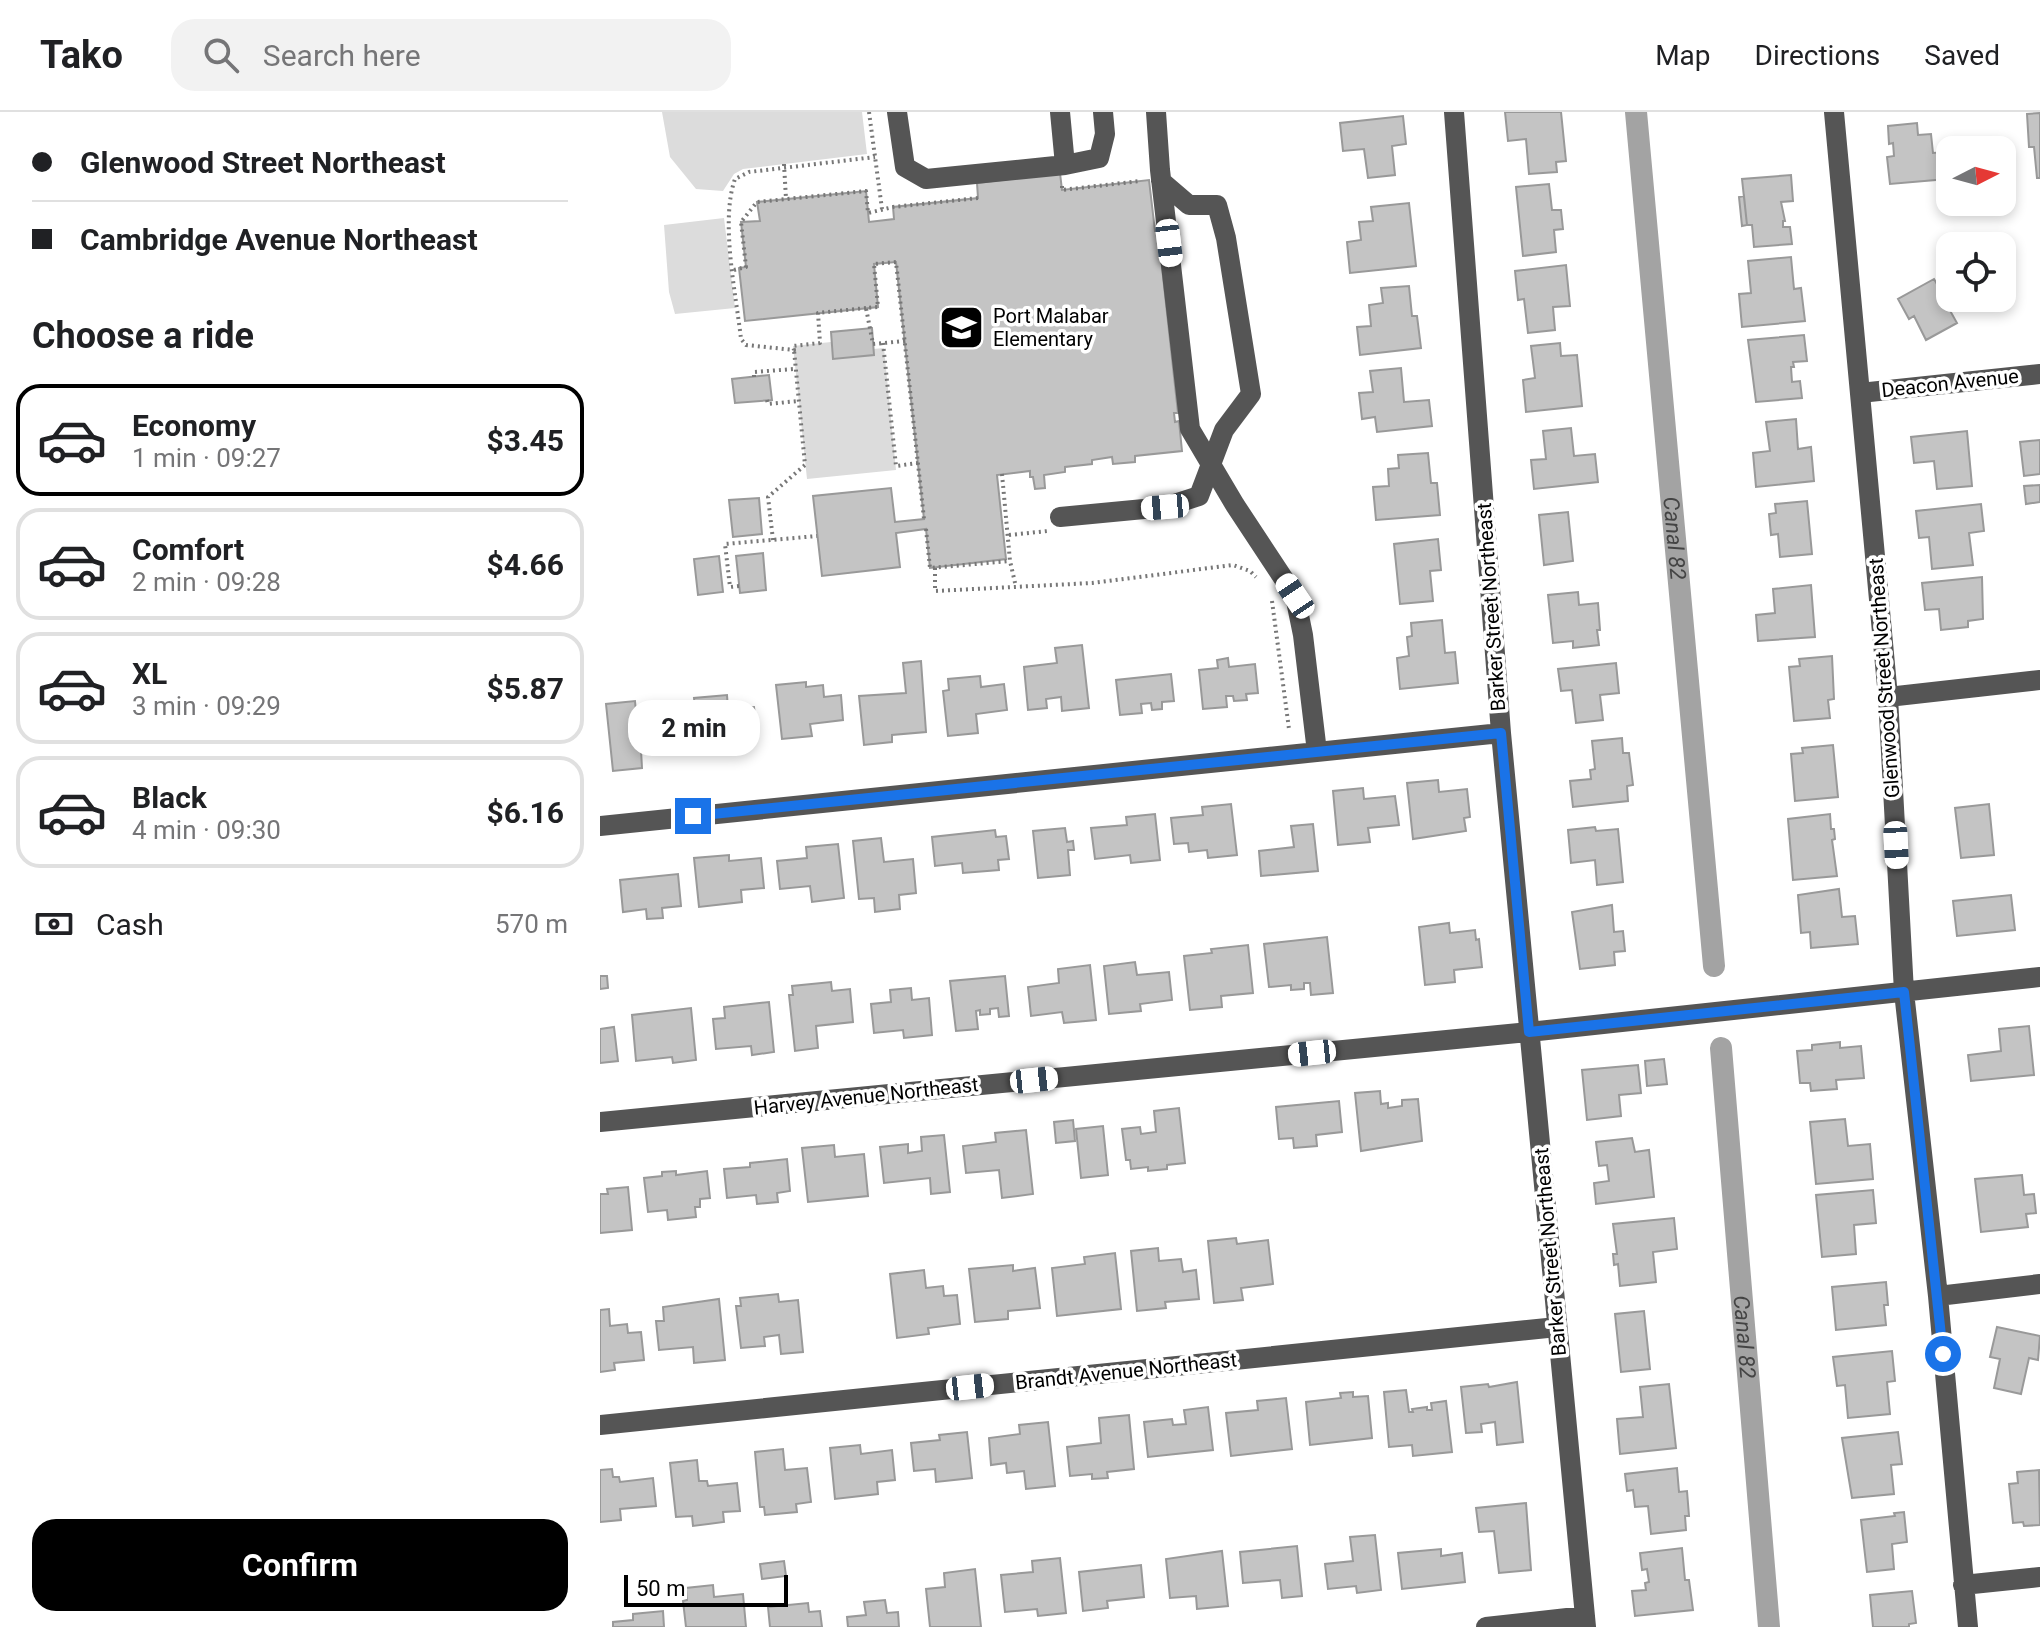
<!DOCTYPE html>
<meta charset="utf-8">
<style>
:root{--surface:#fff;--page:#f2f2f2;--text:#202124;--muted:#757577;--line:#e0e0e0;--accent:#000}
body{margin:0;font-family:Roboto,sans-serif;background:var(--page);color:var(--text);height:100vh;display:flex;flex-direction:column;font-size:30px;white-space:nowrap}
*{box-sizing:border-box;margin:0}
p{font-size:26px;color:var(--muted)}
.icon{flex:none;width:44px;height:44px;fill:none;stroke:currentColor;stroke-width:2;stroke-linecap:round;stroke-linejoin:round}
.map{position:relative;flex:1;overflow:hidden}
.side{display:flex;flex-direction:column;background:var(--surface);width:600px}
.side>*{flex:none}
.hud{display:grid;align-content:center;height:176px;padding:0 32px;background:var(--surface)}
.needle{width:52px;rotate:84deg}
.buttons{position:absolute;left:1336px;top:24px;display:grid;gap:16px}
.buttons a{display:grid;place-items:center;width:80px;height:80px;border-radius:16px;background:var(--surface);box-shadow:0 4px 12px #0003;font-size:40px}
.scale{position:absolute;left:24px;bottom:20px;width:164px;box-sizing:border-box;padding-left:8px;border:4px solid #000;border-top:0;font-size:22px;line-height:28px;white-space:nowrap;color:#000;-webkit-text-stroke:6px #fff;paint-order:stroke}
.end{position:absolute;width:36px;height:36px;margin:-18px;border:10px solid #1a73e8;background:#fff;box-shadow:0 0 0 4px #fff}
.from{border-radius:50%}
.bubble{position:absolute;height:56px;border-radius:24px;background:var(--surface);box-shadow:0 4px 12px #0003;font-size:26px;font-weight:700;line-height:56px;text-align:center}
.car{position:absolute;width:24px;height:48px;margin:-24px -12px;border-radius:10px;box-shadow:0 0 6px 2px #0007;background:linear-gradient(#fff 24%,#345 0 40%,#fff 0 76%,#345 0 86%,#fff 0)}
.hud b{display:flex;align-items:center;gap:28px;height:76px;font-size:30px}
.hud b+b{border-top:2px solid var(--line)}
.hud i{width:20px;height:20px;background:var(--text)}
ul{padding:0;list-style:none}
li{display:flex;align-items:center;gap:24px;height:112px;margin:0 16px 12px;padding:0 16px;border:4px solid var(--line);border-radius:24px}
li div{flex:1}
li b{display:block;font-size:30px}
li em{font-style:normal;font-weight:700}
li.active{border-color:var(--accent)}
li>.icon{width:72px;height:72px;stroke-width:1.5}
h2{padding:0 32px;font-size:36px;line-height:96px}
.pay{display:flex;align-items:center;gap:20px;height:88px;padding:0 32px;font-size:30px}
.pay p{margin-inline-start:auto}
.primary-button{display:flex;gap:16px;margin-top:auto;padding:16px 32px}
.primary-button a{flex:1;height:92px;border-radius:24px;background:var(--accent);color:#fff;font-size:32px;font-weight:700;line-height:92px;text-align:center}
header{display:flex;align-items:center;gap:48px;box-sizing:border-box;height:112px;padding:0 40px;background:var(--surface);border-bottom:2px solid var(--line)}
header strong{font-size:38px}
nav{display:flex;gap:44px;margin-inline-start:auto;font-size:28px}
.search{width:560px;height:72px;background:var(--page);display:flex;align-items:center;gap:20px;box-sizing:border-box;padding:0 28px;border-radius:24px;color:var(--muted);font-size:30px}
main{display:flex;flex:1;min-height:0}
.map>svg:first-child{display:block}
.green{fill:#dcdcdc}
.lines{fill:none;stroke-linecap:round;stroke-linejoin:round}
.canal{stroke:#a3a3a3;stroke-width:22}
.building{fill:#c4c4c4;stroke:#999;stroke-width:2}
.path{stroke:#777;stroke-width:4;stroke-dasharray:2 4;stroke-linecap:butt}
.minor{stroke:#555;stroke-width:20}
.route{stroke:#1a73e8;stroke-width:10}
.labels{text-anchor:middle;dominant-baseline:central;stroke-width:7;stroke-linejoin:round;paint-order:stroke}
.poi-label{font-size:20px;fill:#000;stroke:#fff;text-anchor:start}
.street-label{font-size:20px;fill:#000;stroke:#fff}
.water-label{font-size:22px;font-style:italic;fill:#444;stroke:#fff}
</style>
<header>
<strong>Tako</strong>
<div class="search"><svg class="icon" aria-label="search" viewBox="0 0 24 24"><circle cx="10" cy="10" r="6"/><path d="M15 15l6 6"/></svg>Search here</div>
<nav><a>Map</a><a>Directions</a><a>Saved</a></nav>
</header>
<main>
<section class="side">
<div class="hud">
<b><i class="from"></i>Glenwood Street Northeast</b>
<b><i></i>Cambridge Avenue Northeast</b>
</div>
<h2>Choose a ride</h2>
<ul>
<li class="active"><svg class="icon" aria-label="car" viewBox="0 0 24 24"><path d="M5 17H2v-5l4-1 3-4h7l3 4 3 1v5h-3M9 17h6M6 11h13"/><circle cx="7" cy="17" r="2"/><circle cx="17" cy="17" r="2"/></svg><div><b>Economy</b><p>1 min · 09:27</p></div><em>$3.45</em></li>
<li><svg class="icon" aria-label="car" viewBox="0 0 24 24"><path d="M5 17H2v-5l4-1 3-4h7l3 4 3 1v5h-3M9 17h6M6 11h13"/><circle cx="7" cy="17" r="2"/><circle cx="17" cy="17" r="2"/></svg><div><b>Comfort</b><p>2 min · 09:28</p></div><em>$4.66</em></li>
<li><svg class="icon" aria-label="car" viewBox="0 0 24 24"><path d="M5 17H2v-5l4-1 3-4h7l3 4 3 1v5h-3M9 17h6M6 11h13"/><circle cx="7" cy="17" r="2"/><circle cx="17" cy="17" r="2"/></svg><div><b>XL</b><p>3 min · 09:29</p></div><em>$5.87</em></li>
<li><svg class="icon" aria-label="car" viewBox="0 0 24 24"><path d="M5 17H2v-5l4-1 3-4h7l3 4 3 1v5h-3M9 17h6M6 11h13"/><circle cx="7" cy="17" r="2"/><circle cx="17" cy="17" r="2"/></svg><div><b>Black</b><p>4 min · 09:30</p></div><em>$6.16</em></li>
</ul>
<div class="pay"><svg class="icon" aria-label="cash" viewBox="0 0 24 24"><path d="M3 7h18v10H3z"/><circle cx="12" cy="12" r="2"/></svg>Cash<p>570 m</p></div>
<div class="primary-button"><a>Confirm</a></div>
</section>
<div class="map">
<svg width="1440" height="1515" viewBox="0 0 1440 1515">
<rect width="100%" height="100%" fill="#fff"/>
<path class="green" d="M62,0H262L267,42L143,57L134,62L123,79L96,77L70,45Z
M124,106L135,196L75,202L69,180L64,113Z
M231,230L233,246L273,243V237L284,236L296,358L207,367L193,234Z"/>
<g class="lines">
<g class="canal">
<path id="s1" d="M1036,0L1114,854"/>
<path id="s2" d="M1121,936L1169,1515"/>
</g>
</g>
<path class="building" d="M905,0H961L966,49L956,50L957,60L929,62L926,27L908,29Z
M1440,1V66H1437L1434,35H1429L1427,2Z
M803,4L806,32L792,34L795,63L768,66L764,37L743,39L740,11Z
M1317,11L1318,23L1331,22L1333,41L1345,40L1347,67L1290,72L1287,45L1294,44L1293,31L1289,32L1288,14Z
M460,61L462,78L549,68L555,119H558L578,301H574L575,310L579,309L582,339L535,344V350L513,352L512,345L492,348V352L465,355V360L444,363L445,376L435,377L433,365H430V359L397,363L406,447L330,456L326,417L296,421L300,455L222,464L213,384L291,376L295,410L324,407L296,150L274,152L278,195L145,209L139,156L146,155L141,110L160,109L157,90L266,79L269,110L294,107L293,95L378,86L377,71Z
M1191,63L1193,89L1181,90L1185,109H1183V115H1190L1192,132L1154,135L1152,113H1147L1142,67Z
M949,72L952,98H961L963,117L954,118L956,140L923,144L916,75Z
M1144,84L1147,113L1142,114L1139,85Z
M809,91L816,154L750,161L747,130L761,128L759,110L773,109L771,95Z
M1191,145L1194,177L1201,176L1205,209L1142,215L1139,182L1151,181L1148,149Z
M966,153L970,194L953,195L955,218L928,221L924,187L918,188L915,159Z
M1334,167L1341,179L1350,174V186H1357L1359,189L1348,195L1357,211L1326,228L1314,204L1309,207L1298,187Z
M809,174L812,204H817L821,236L760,243L757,215L771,214L769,193L783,191L781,176Z
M272,216L274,243L233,247L231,220Z
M1204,223L1207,249L1193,250L1194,255H1191L1192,270L1200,269L1202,286L1156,290L1148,228Z
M960,231L961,244L977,243L982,294L926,300L923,268L935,266L931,234Z
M801,256L804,290L829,288L832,314L777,320L775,305L762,307L759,281L773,280L770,259Z
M169,263L172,288L135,291L132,267Z
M1196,307L1198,337L1211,335L1214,369L1156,375L1153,341L1170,339L1166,310Z
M971,316L974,344L995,342L998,370L934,377L931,348L946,347L943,319Z
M1367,319L1372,374L1337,377L1334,349L1314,351L1311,325Z
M1440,328V362L1424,364L1420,330Z
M828,341L831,371H837L840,403L776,408L773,375L789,374L788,357L799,356L798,343Z
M1440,373V390L1426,392L1424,374Z
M159,386L162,422L133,425L129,388Z
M1207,389L1212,442L1180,445L1178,422L1171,423L1169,402L1176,401L1175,392Z
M1381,392L1384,419L1369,421L1373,453L1332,457L1329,425L1319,426L1316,399Z
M968,400L973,449L944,453L939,403Z
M838,427L841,458L830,459L833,489L800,492L794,432Z
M163,441L166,478L140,481L136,444Z
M119,444L123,480L98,483L94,447Z
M1382,465L1383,507L1368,509V515L1341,518L1339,497L1325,498L1322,471Z
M1211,473L1215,525L1158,529L1156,503L1175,501L1173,477Z
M978,480L979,493L998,491L1000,518H997L999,533L973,536V529L953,531L948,483Z
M842,508L845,541L855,540L858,571L800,577L797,546L809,544L807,525L812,524L811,511Z
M482,533L489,596L462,599L461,585L446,587L447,596L428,598L424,555L457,551L455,536Z
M1232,544L1234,587L1228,588L1230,606L1194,609L1189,555L1200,554L1199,547Z
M628,546L629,555L655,552L658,581L646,582L647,588L634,589L633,584H626L627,595L603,597L599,558L618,556L617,548Z
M321,549L326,620L292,623V630L264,633L259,584L306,581L303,551Z
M1016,551L1019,581L1000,583L1003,608L976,611L972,578L961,579L958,557Z
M571,562L574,589L562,590V597L552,598L551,591L541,592L542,601L520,603L516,568Z
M380,564L381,575L404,572L407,598L376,602L378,621L348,624L343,579L349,578L348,567Z
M206,570V575L223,573L224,585L241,583L243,608L210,612L212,624L182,627L176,573Z
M127,583L128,597L154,595L157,619L131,622L132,632L99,636L94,586Z
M35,589L36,600L76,596L80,634L41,638L42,656L13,659L6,592Z
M1022,626L1023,641H1029L1033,673L1027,674L1028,689L973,695L970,669L991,667L990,658L995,657L992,629Z
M1233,633L1238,685L1195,689L1191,642L1203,641L1202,636Z
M838,668L839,680L867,677L870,705L864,706L866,719L813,727L807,671Z
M763,676L764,687L795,684L799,713L768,716L770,730L738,733L733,679Z
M631,692L637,743L608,746L607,738L589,740L588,731L574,732L571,706L603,703L602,695Z
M1389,692L1394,743L1361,746L1355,696Z
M555,702L560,748L531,751L530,743L495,747L491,716L527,713L526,705Z
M1230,702L1231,717H1234L1235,727L1232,728L1237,764L1193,768L1188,707Z
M713,712L718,759L661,764L659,739L694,735L691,714Z
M995,715L996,719L1018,717L1023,770L997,773L995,748L971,751L968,718Z
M465,716L467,730L473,729L474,738H468L470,763L438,766L433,719Z
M395,718L396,725L406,724L409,747L398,748L399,758L363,761L362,751L335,754L332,725Z
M281,726L284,750L313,747L316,781L299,783L300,797L275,800L274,786L259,787L253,729Z
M238,732L244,786L212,790L210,774L180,777L177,749L207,746L206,735Z
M129,743V749L161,746L164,776L141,778L142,790L99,795L94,746Z
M78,762L81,794L62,796L63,806L47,807L46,797L23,800L20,768Z
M1239,777L1242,805L1255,804L1258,832L1211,836L1210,820L1201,821L1198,783Z
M1411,783L1415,818L1357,824L1353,789Z
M1012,793L1014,820L1023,819L1025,839L1014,840L1015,853L980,857L972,800Z
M849,811L850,821L875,818L876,828L879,827L882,855L854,858L855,870L825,873L819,815Z
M727,825L733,881L711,883L710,871H704V877L691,878V873L669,875L664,832Z
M648,833L653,881L621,884L622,895L590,898L584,844L612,841L611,837Z
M535,850L537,863L569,860L572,888L540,892L541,899L509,902L504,854Z
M490,853L496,908L464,911L462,900L431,904L428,875L459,871L458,857Z
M0,864H7L8,876L0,877Z
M405,864L409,904L399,905L398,896L390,897V902L380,903V898L376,899L378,917L356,919L350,869Z
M231,870L232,879L250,877L253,910L216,914L218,936L195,939L189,883H193L192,874Z
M311,876L312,888L329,886L332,923L304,926L303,918L274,921L271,892L291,890L290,878Z
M169,890L174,940L152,943L151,934L116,937L113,907L125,906L124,895Z
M91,896L96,948L73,951L72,945L36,949L32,903Z
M1429,914L1434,963L1371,969L1368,943L1401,939L1399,917Z
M14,915L18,949L0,951V917Z
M1240,930V936L1261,934L1264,966L1236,968L1237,977L1211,979L1210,971H1200L1197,939L1212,938V933Z
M1064,947L1067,972L1047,974L1045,949Z
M1038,953L1041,981L1019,983L1021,1004L987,1008L982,958Z
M780,979L781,992L788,991V996L802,994V988L818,987L822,1029L761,1039L755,981Z
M739,989L742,1020L716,1023L717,1034L694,1036L693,1026L679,1027L676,995Z
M579,996L585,1051L567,1053V1057L548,1059V1055L531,1057L530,1048H526L522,1017L540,1015L541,1022L556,1020L554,999Z
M1245,1007L1248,1034L1270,1032L1273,1067L1216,1072L1210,1010Z
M473,1008L475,1029L456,1031L454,1010Z
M503,1014L508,1063L481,1066L476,1017Z
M426,1018L433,1082L402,1086L399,1058L366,1061L363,1034L396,1030L395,1021Z
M344,1023L350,1080L331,1082L330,1066L284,1071L280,1035L308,1032V1041L322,1039L321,1025Z
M1032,1026L1035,1040L1049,1038L1054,1085L996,1092L994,1071L1009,1069L1007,1053L999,1054L996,1030Z
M234,1033L235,1045L264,1042L268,1084L208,1090L202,1036Z
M187,1047L190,1079L177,1081L178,1090L157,1092L156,1083L127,1086L124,1057L150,1055V1051Z
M76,1059V1063L107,1059L110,1086L100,1087V1095H95L96,1105L68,1108L67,1098L48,1100L44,1066L62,1064V1060Z
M1422,1063L1424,1083L1434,1082L1436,1101L1426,1102L1428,1115L1381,1120L1375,1067Z
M28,1075L32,1118L0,1121V1082H8L7,1077Z
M1273,1078L1276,1111L1254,1113L1256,1142L1222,1145L1216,1083Z
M1074,1106L1077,1137L1053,1140L1056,1170L1020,1174L1018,1152L1014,1153L1013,1142H1017L1013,1112Z
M636,1126L637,1132L668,1128L673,1172L641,1176L643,1188L614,1191L608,1129Z
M558,1136L559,1149L581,1147L583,1160L596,1158L599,1187L565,1190L566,1196L537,1199L531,1139Z
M515,1141L521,1197L457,1204L452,1156L485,1152L484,1145Z
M413,1153V1159L435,1156L440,1196L408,1199V1207L375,1210L369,1157Z
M324,1158L326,1176L343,1174L344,1184L357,1183L360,1212L328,1216L329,1222L297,1226L290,1162Z
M1286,1170L1288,1193H1284L1286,1213L1236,1218L1232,1175Z
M178,1182L179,1190L198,1188L203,1240L181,1242L179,1223L164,1225L165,1234L141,1236L136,1194H141L140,1186Z
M119,1187L125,1248L94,1251L93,1235L59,1238L56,1209H64L63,1195Z
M9,1197L10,1214L27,1212L28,1221L41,1220L44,1248L14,1251L15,1258L0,1260V1198Z
M1044,1199L1050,1257L1021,1260L1015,1202Z
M1397,1215L1440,1224L1438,1248L1429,1246L1421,1282L1394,1276L1400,1247L1390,1245Z
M1292,1239L1295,1269L1287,1270L1290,1302L1248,1306L1245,1273L1237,1274L1233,1245Z
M917,1270L923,1330L897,1333L895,1310L881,1312L882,1320L866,1321L861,1275L888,1272L889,1275Z
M1069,1272L1076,1336L1020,1342L1017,1307L1043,1305L1040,1275Z
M806,1278L809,1300H813L812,1297L827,1295V1298H832L831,1291L846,1289L852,1340L813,1344L812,1333L789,1335L784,1280Z
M753,1280V1285L768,1284L772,1326L710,1333L706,1290L741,1286L740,1281Z
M686,1286L692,1337L631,1344L626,1301L658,1298L657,1289Z
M608,1295L613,1338L548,1345L544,1310L572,1307L573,1313L586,1312L584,1298Z
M529,1303L534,1357L507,1360L508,1366L492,1367V1362L470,1364L467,1335L501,1331L499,1306Z
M448,1310L455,1374L426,1377L424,1359L407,1361L406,1351L391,1353L389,1326L420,1322L419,1313Z
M367,1320L372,1366L336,1370L335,1357L314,1359L311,1331L340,1328L339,1323Z
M1298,1320L1302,1352L1291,1353L1294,1382L1252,1386L1242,1326Z
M260,1333L261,1342L292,1338L295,1368L277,1370L278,1382L235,1387L230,1336Z
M183,1337L185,1358L207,1356L211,1390L196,1392L197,1400L165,1403L164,1395H160L155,1340Z
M97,1348L99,1369H107L108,1374L137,1371L140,1399L123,1400L124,1410L93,1414L92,1404L76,1405L70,1351Z
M1077,1356L1079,1380L1087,1379L1089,1404H1085L1086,1418L1051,1422L1048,1394L1035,1395L1033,1378L1027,1379L1025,1362Z
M12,1357L13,1365H19L20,1370L53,1366L56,1394L20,1397L21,1408L0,1410V1358Z
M1439,1358L1440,1413L1424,1414L1423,1410L1413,1411L1409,1372L1418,1371L1417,1360Z
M926,1391L931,1458L899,1461L894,1419L879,1420L876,1396Z
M1304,1400L1307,1430L1292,1432L1294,1457L1267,1460L1261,1408L1295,1404L1294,1401Z
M775,1423L781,1478L757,1481L756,1474L728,1477L725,1452L753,1449L750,1425Z
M697,1434L702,1484L682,1486L680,1468L643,1471L640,1440Z
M1082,1436L1085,1468H1089L1093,1498L1035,1504L1032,1479L1046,1478L1045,1471L1049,1470L1047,1457L1042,1458L1040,1441Z
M841,1437V1444L862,1441L865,1470L802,1477L798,1441Z
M622,1439L628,1494L597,1497L596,1484L570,1486L566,1447Z
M460,1446L466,1501L438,1504L437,1497L405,1500L401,1463L433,1460L432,1449Z
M184,1449L186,1464L162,1467L160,1452Z
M541,1453L544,1485L507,1489L508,1496L483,1499L479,1460Z
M375,1457L381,1515H330L326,1477L345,1475L344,1461Z
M113,1473L114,1485L143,1482L146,1515H86L83,1489L87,1488L86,1476Z
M1312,1479L1316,1511L1309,1512V1515H1273L1270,1483Z
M285,1488L287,1501L298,1500L299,1515H248L247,1505L266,1503L264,1490Z
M208,1491L209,1500L220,1499L222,1515H170L168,1495Z
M63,1499L64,1515H13V1510L33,1508V1502Z"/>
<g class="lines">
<path class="path" d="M269,0L282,97
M184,52L186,87
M462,74V78L540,69
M134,158L146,155L141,110L157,90L266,79L268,101L293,95L378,86V83
M266,196L218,201L220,231L193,234L194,238L146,233L141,227C136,182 120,109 135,67L149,60L275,45
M305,229L273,232L266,196L278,195L274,152L296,150L324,407
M283,231L296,354L318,351
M154,265V260L194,257
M167,288L168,292L198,289
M402,362L410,449L416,475
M326,417L330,456L410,449
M409,423L448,419
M173,428L168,385L205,353L194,238
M335,456V479L492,471L633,453L650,459L656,465
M139,474L130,475L125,432L217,424
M672,489L689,617"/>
<path class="minor" d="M297,0L305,55L326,67L465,53
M460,0L465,53L499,46L505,22L503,0
M556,0L560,58L590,317L635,393L695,484L703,523L717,640
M854,0L901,621L986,1515
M1234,0L1288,585L1304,880L1338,1184L1368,1515
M1260,281L1440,262
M460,405L565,395L599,384L624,318L651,282L626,126L617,93H589L561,69
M1288,585L1440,568
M0,714L901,621
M0,1010L929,920L1440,865
M1338,1184L1440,1172
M0,1313L957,1215
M1363,1473L1440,1465
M886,1515L985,1504"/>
</g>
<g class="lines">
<path class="route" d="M93,704L901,621L929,920L1304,880L1343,1242"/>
</g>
<defs>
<symbol id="school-square" viewBox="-11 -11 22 22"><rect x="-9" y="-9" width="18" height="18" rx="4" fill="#000" stroke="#fff"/><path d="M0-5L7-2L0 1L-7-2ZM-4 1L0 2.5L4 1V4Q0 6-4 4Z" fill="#fff"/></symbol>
</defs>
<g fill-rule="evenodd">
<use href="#school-square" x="336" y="190" width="51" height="51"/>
</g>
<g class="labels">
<g class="poi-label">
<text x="393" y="204">Port Malabar<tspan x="393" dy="23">Elementary</tspan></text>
</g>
<g class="street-label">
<text transform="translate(1350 271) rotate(-6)">Deacon Avenue</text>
<text transform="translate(891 495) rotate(-94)">Barker Street Northeast</text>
<text transform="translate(1284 566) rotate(-94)">Glenwood Street Northeast</text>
<text transform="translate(266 984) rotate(-6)">Harvey Avenue Northeast</text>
<text transform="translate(950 1140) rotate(-95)">Barker Street Northeast</text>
<text transform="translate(526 1259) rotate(-6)">Brandt Avenue Northeast</text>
</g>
<g class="water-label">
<text stroke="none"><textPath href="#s1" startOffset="428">Canal 82</textPath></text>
<text stroke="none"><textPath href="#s2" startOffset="290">Canal 82</textPath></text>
</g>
</g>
</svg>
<div class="buttons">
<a><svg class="needle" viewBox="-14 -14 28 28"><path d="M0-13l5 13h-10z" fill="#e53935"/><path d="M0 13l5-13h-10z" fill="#757577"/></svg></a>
<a><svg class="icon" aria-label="locate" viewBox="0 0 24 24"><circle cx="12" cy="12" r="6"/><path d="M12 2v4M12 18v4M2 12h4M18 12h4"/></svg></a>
</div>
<div class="scale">50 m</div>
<i class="end from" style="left:1343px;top:1242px"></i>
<i class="end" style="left:93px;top:704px"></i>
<div class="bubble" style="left:28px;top:588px;width:132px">2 min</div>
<i class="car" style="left:569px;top:131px;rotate:173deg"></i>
<i class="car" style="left:565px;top:395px;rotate:265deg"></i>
<i class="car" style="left:695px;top:484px;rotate:326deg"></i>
<i class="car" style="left:1296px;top:733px;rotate:177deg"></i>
<i class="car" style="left:712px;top:941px;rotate:264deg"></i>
<i class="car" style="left:434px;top:968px;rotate:84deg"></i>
<i class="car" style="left:370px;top:1275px;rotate:84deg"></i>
</div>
</main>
